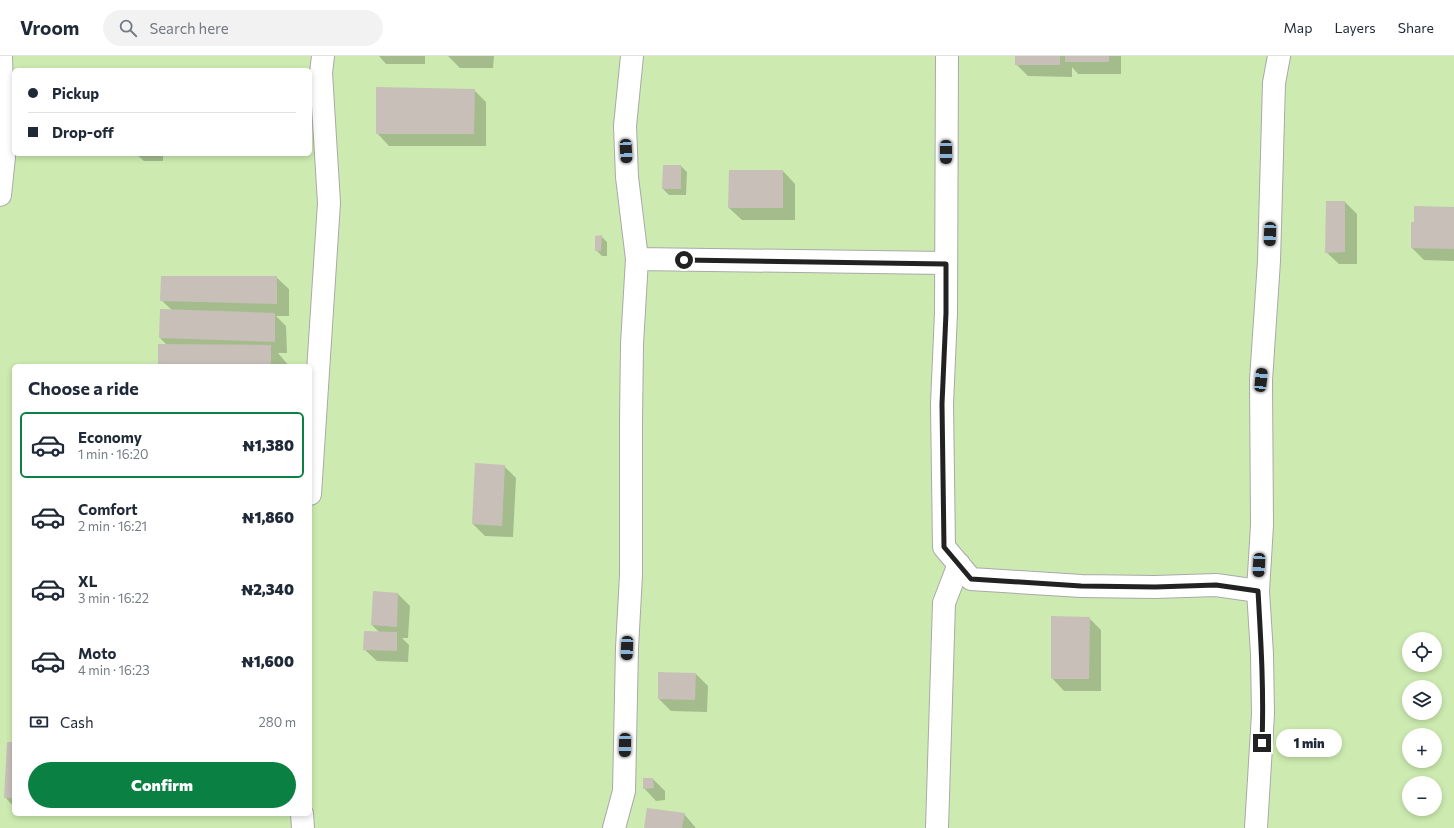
<!DOCTYPE html>
<meta charset="utf-8">
<style>
:root{--surface:#fff;--page:#f2f2f3;--text:#1f2937;--muted:#747a83;--line:#e0e1e3;--accent:#0b8043}
body{margin:0;font-family:Commissioner,sans-serif;background:var(--page);color:var(--text);height:100vh;display:flex;flex-direction:column;font-size:15px;white-space:nowrap}
*{box-sizing:border-box;margin:0}
p{font-size:13px;color:var(--muted)}
.icon{flex:none;width:22px;height:22px;fill:none;stroke:currentColor;stroke-width:2;stroke-linecap:round;stroke-linejoin:round}
.map{position:relative;flex:1;overflow:hidden}
.panel{position:absolute;left:12px;top:308px;width:300px;height:452px;display:flex;flex-direction:column;background:var(--surface);border-radius:6px;box-shadow:0 2px 6px #0003}
.panel>*{flex:none}
.top-card{position:absolute;left:12px;top:12px;width:300px;height:88px;border-radius:6px;box-shadow:0 2px 6px #0003;display:grid;align-content:center;height:88px;padding:0 16px;background:var(--surface)}
.tools{position:absolute;left:1402px;top:576px;display:grid;gap:8px}
.tools a{display:grid;place-items:center;width:40px;height:40px;border-radius:50%;background:var(--surface);box-shadow:0 2px 6px #0003;font-size:20px}
.end{position:absolute;width:18px;height:18px;margin:-9px;border:5px solid #222;background:#fff;box-shadow:0 0 0 2px #fff}
.from{border-radius:50%}
.bubble{position:absolute;height:28px;border-radius:14px;background:var(--surface);box-shadow:0 2px 6px #0003;font-size:13px;font-weight:800;line-height:28px;text-align:center}
.car{position:absolute;width:12px;height:24px;margin:-12px -6px;border-radius:5px;box-shadow:0 0 3px 1px #0007;background:linear-gradient(#222 24%,#8ab4d8 0 40%,#222 0 76%,#8ab4d8 0 86%,#222 0)}
.top-card b{display:flex;align-items:center;gap:14px;height:38px;font-size:15px}
.top-card b+b{border-top:1px solid var(--line)}
.top-card i{width:10px;height:10px;background:var(--text)}
ul{padding:0;list-style:none}
li{display:flex;align-items:center;gap:12px;height:66px;margin:0 8px 6px;padding:0 8px;border:2px solid transparent;border-radius:6px}
li div{flex:1}
li b{display:block;font-size:15px}
li em{font-style:normal;font-weight:800}
li.on{border-color:var(--accent)}
li>.icon{width:36px;height:36px;stroke-width:1.5}
h2{padding:0 16px;font-size:18px;line-height:48px}
.pay{display:flex;align-items:center;gap:10px;height:44px;padding:0 16px;font-size:15px}
.pay p{margin-inline-start:auto}
.primary-button{display:flex;gap:8px;margin-top:auto;padding:8px 16px}
.primary-button a{flex:1;height:46px;border-radius:24px;background:var(--accent);color:#fff;font-size:16px;font-weight:800;line-height:46px;text-align:center}
header{display:flex;align-items:center;gap:24px;box-sizing:border-box;height:56px;padding:0 20px;background:var(--surface);border-bottom:1px solid var(--line)}
header strong{font-size:19px}
nav{display:flex;gap:22px;margin-inline-start:auto;font-size:14px}
.search{width:280px;height:36px;background:var(--page);display:flex;align-items:center;gap:10px;box-sizing:border-box;padding:0 14px;border-radius:22px;color:var(--muted);font-size:15px}
.map>svg:first-child{display:block}
.grass{fill:#cdebb0;fill-rule:evenodd}
.shadow{fill:#0003}
.building{fill:#c7bfb8}
.lines{fill:none;stroke-linecap:round;stroke-linejoin:round}
.minor-casing{stroke:#a9a9a9;stroke-width:24}
.minor{stroke:#fff;stroke-width:22}
.route{stroke:#222;stroke-width:5}
</style>
<header>
<strong>Vroom</strong>
<div class="search"><svg class="icon" aria-label="search" viewBox="0 0 24 24"><circle cx="10" cy="10" r="6"/><path d="M15 15l6 6"/></svg>Search here</div>
<nav><a>Map</a><a>Layers</a><a>Share</a></nav>
</header>
<div class="map">
<svg width="1454" height="772" viewBox="0 0 1454 772">
<rect width="100%" height="100%" fill="#f2efe9"/>
<path class="grass" d="M0,0H1454V772H0ZM14,14H310V98H14ZM14,310H310V758H14ZM1409,583H1435V609H1409ZM1409,631H1435V657H1409ZM1409,679H1435V705H1409ZM1409,727H1435V753H1409Z"/>
<path class="shadow" d="M379,0H425V8H386Z
M448,0H494L493,12H460Z
M1016,0H1121V18H1078L1072,11V21L1028,20L1016,8Z
M474,34L486,46V90H389L377,77Z
M136,98H163V105H144Z
M681,110L687,116L686,139H669L663,133Z
M783,115L795,128V164H742L729,152Z
M1345,146L1357,158V208H1339L1326,196Z
M1454,152V205L1424,204L1412,192Z
M601,180L607,186V200H602L596,194Z
M276,221L289,233V260H276L286,270L287,297H278L289,310H159L167,289L160,282L172,254L161,244Z
M504,410L516,422L513,481L485,480L473,468Z
M374,536L398,538L410,550L408,582H402L409,589L408,606L377,605L364,593L379,576L372,569Z
M1089,562L1101,574V635H1064L1052,622Z
M696,618L708,630L707,656L671,655L659,643Z
M14,687V751L5,741Z
M644,723H653L665,735V744L656,745L644,732Z
M684,758L696,772H645Z"/>
<path class="building" d="M1015,0H1060V9H1015Z
M1065,0H1109V6H1065Z
M376,31L475,33L474,78H376Z
M663,109H681V133H662Z
M729,114H783V152H728Z
M1326,145H1345V196L1325,197Z
M1414,150L1454,151V193L1411,192V166H1414Z
M602,179L601,195H595V180Z
M161,220H277V248L160,245Z
M160,253L275,257V286L159,282Z
M158,288L271,289V310H158Z
M475,407L505,409L502,470L472,468Z
M373,535L398,537L397,571L371,569Z
M1051,560L1090,561L1089,623H1051Z
M364,575L397,576V595L363,594Z
M658,616L696,617L695,644L658,643Z
M7,686H14V742H4Z
M643,722H653L654,732L643,733Z
M647,752L685,757L682,772H644Z"/>
<g class="lines">
<defs>
<path id="minor" d="M947,0L946,257L942,348L944,491L971,523L1081,530L1155,531L1216,529L1258,535L1262,598L1263,658L1256,772
M0,139L4,101L1,0
M637,203L945,207
M310,438L329,147L321,17L323,0
M1258,535L1262,469L1261,324L1269,205L1274,27L1279,0
M302,758L303,772
M614,772L624,735L627,592L631,519V364L632,288L637,203L627,121L625,70L632,0
M937,772L944,547L959,508"/>
</defs>
<use href="#minor" class="minor-casing"/>
<use href="#minor" class="minor"/>
</g>
<g class="lines">
<path class="route" d="M684,204L946,208V257L942,348L944,491L971,523L1081,530L1155,531L1216,529L1258,535C1261,586 1264,636 1262,687"/>
</g>
</svg>
<div class="tools">
<a><svg class="icon" aria-label="locate" viewBox="0 0 24 24"><circle cx="12" cy="12" r="6"/><path d="M12 2v4M12 18v4M2 12h4M18 12h4"/></svg></a>
<a><svg class="icon" aria-label="layers" viewBox="0 0 24 24"><path d="M12 4l9 5-9 5-9-5zM3 14l9 5 9-5"/></svg></a>
<a>+</a>
<a>−</a>
</div>
<i class="end from" style="left:684px;top:204px"></i>
<i class="end" style="left:1262px;top:687px"></i>
<div class="bubble" style="left:1276px;top:673px;width:66px">1 min</div>
<i class="car" style="left:626px;top:95px;rotate:177deg"></i>
<i class="car" style="left:946px;top:96px;rotate:180deg"></i>
<i class="car" style="left:1270px;top:178px;rotate:182deg"></i>
<i class="car" style="left:1261px;top:324px;rotate:6deg"></i>
<i class="car" style="left:1259px;top:509px;rotate:183deg"></i>
<i class="car" style="left:627px;top:592px;rotate:182deg"></i>
<i class="car" style="left:625px;top:689px;rotate:181deg"></i>
<div class="top-card">
<b><i class="from"></i>Pickup</b>
<b><i></i>Drop-off</b>
</div>
<section class="panel">
<h2>Choose a ride</h2>
<ul>
<li class="on"><svg class="icon" aria-label="car" viewBox="0 0 24 24"><path d="M5 17H2v-5l4-1 3-4h7l3 4 3 1v5h-3M9 17h6M6 11h13"/><circle cx="7" cy="17" r="2"/><circle cx="17" cy="17" r="2"/></svg><div><b>Economy</b><p>1 min · 16:20</p></div><em>₦1,380</em></li>
<li><svg class="icon" aria-label="car" viewBox="0 0 24 24"><path d="M5 17H2v-5l4-1 3-4h7l3 4 3 1v5h-3M9 17h6M6 11h13"/><circle cx="7" cy="17" r="2"/><circle cx="17" cy="17" r="2"/></svg><div><b>Comfort</b><p>2 min · 16:21</p></div><em>₦1,860</em></li>
<li><svg class="icon" aria-label="car" viewBox="0 0 24 24"><path d="M5 17H2v-5l4-1 3-4h7l3 4 3 1v5h-3M9 17h6M6 11h13"/><circle cx="7" cy="17" r="2"/><circle cx="17" cy="17" r="2"/></svg><div><b>XL</b><p>3 min · 16:22</p></div><em>₦2,340</em></li>
<li><svg class="icon" aria-label="car" viewBox="0 0 24 24"><path d="M5 17H2v-5l4-1 3-4h7l3 4 3 1v5h-3M9 17h6M6 11h13"/><circle cx="7" cy="17" r="2"/><circle cx="17" cy="17" r="2"/></svg><div><b>Moto</b><p>4 min · 16:23</p></div><em>₦1,600</em></li>
</ul>
<div class="pay"><svg class="icon" aria-label="cash" viewBox="0 0 24 24"><path d="M3 7h18v10H3z"/><circle cx="12" cy="12" r="2"/></svg>Cash<p>280 m</p></div>
<div class="primary-button"><a>Confirm</a></div>
</section>
</div>
